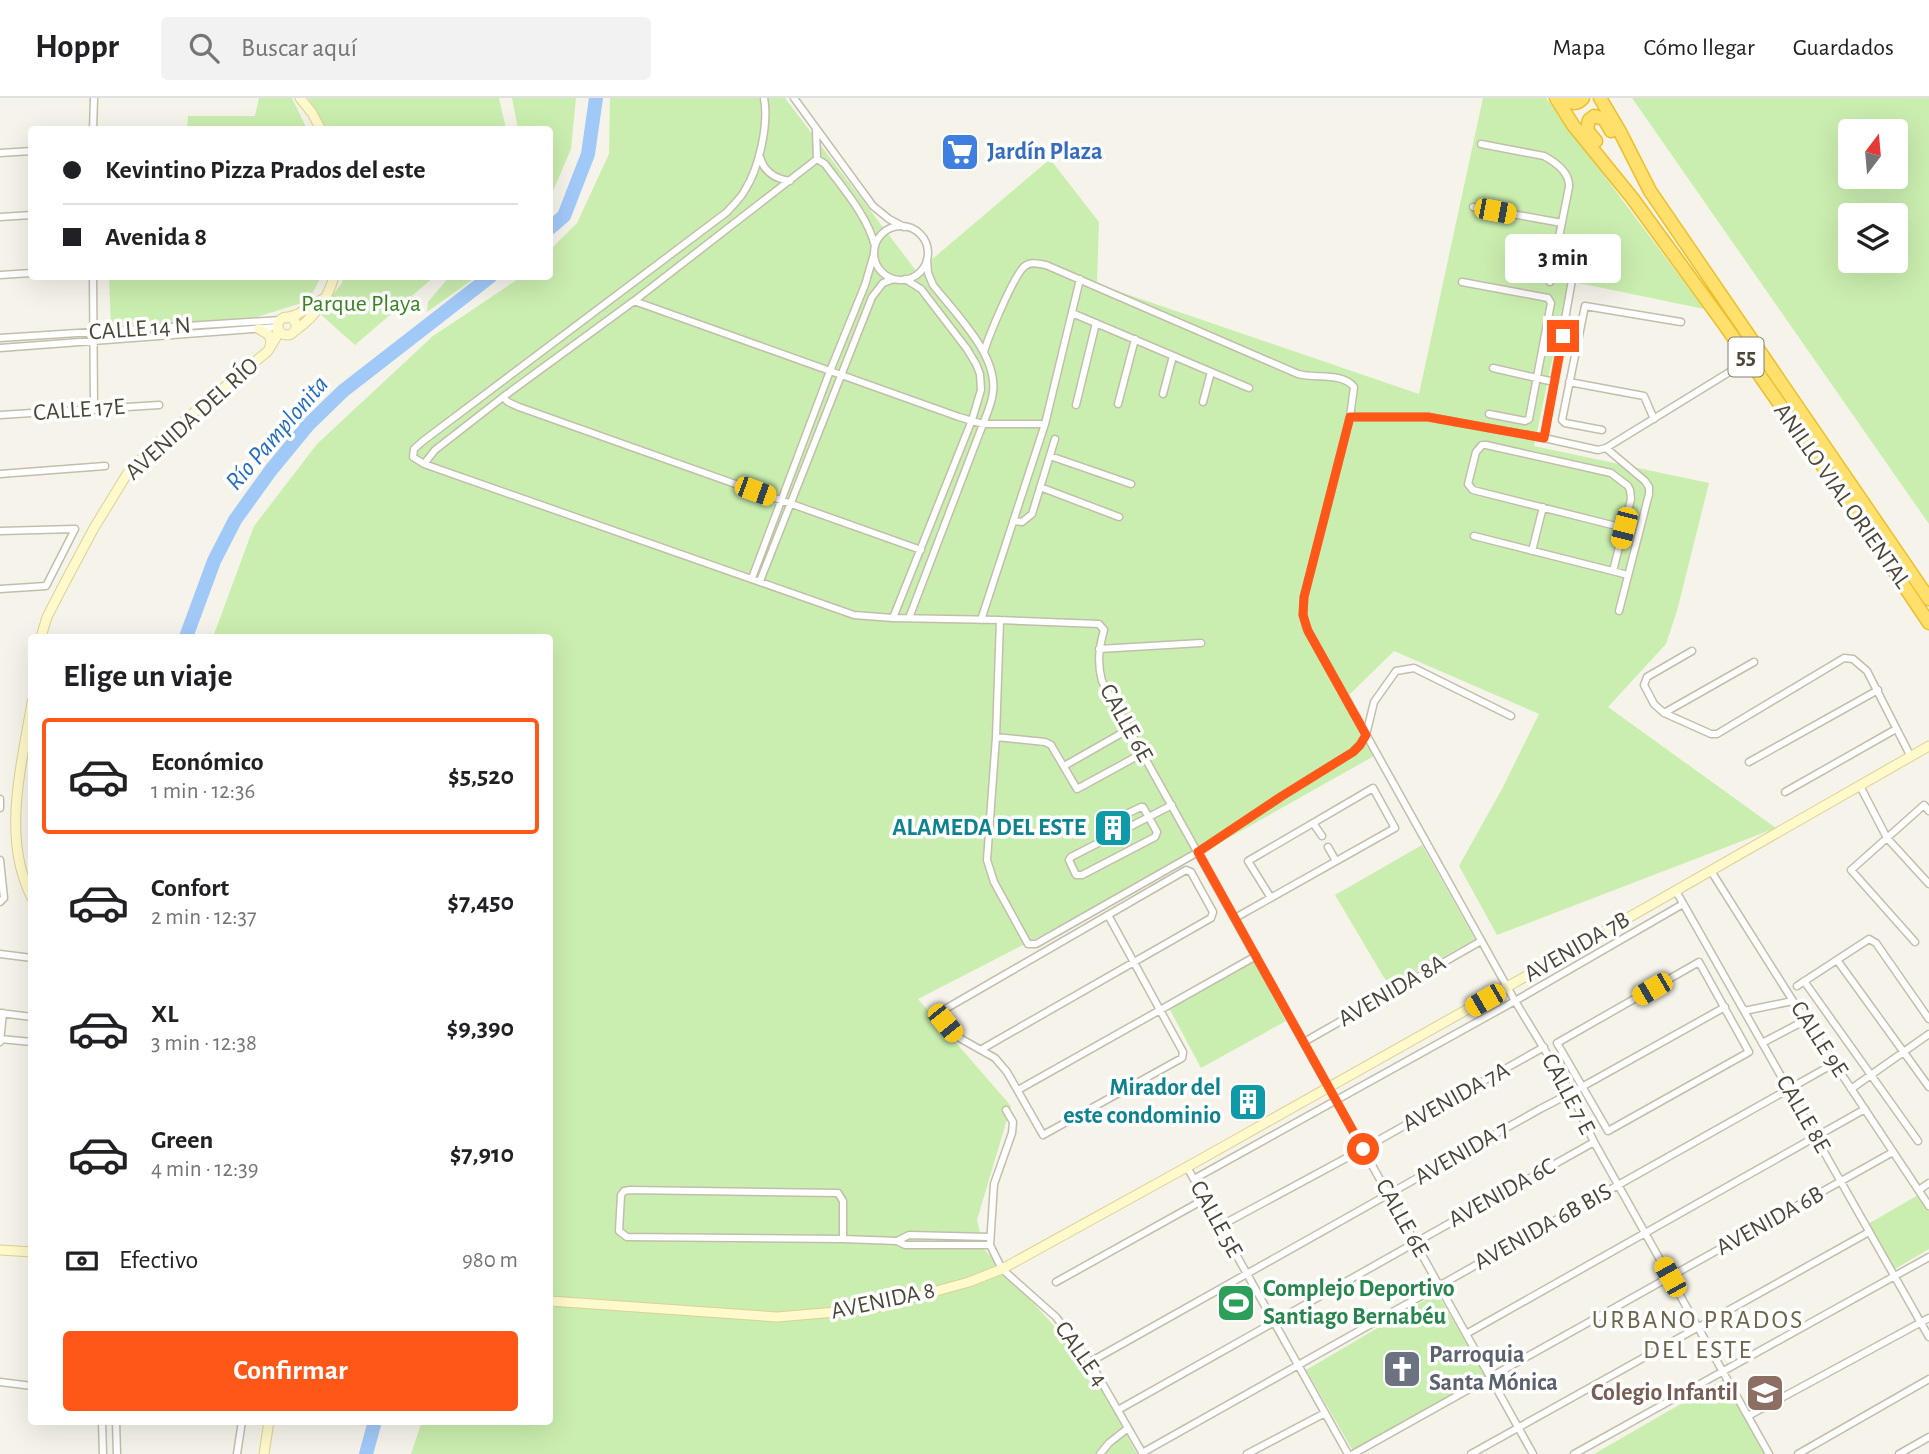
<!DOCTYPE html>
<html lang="es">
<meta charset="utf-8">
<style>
:root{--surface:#fff;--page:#f2f2f2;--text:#202124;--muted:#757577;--line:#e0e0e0;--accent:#ff5718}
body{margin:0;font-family:"Alegreya Sans",sans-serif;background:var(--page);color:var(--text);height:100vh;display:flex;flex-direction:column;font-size:26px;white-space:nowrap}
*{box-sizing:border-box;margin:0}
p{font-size:23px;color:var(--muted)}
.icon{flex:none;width:38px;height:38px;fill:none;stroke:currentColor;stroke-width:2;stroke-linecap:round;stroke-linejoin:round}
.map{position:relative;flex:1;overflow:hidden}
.details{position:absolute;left:28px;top:536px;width:525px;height:791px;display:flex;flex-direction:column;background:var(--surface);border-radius:7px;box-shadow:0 7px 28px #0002}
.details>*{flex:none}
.guide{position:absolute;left:28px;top:28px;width:525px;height:154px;border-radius:7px;box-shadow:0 7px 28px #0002;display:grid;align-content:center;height:154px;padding:0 35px;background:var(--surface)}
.needle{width:46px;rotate:16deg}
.fabs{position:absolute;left:1838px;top:21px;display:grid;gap:14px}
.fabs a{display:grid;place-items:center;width:70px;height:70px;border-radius:7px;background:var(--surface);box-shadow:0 7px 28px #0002;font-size:35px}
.end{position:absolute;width:32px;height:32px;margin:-16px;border:9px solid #ff5718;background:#fff;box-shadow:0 0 0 4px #fff}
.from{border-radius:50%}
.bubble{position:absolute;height:49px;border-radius:7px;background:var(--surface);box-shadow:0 7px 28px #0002;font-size:23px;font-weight:700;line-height:49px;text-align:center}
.car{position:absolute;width:21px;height:42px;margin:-21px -10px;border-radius:9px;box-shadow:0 0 5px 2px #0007;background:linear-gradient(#f5c518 24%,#345 0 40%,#f5c518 0 76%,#345 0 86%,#f5c518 0)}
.guide b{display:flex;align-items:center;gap:24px;height:66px;font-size:26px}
.guide b+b{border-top:2px solid var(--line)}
.guide i{width:18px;height:18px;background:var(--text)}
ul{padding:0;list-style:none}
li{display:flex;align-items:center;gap:21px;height:116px;margin:0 14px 10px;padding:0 21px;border:4px solid transparent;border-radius:7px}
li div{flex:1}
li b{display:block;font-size:26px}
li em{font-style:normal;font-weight:700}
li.current{border-color:var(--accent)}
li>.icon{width:63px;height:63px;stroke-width:1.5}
h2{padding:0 35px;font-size:32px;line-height:84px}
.pay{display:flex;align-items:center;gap:18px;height:77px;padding:0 35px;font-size:26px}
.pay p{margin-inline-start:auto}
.cta{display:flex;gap:14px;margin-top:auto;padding:14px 35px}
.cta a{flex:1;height:80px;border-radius:7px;background:var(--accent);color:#fff;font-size:28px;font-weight:700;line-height:80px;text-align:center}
header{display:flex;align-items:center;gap:42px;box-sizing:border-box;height:98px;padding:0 35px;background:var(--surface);border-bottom:2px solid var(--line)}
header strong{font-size:33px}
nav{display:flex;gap:38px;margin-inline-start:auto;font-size:24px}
.search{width:490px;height:63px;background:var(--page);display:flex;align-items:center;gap:18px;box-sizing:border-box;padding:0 24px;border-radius:7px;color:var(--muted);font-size:26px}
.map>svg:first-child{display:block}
.green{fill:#caeeaf;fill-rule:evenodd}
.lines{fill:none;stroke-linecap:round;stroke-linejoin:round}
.river{stroke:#a1c9f8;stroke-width:14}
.street-casing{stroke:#c3beab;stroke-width:9}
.secondary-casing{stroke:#dbd195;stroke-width:11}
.highway-casing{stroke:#edbe2c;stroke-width:15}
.street{stroke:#fff;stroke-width:6}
.secondary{stroke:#fff9cb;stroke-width:9}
.highway{stroke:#ffe06c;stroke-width:12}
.route{stroke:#ff5718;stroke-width:9}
.labels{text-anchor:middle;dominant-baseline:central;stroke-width:7;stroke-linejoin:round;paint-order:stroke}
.shield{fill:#fff;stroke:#817e73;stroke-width:2}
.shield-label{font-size:23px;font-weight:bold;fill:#4b4637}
.shop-label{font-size:24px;font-weight:bold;fill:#366cbe;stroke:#fff;text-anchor:start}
.park-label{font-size:24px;fill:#3b8423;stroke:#fff}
.street-label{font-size:24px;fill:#4b4637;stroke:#fff}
.culture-label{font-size:24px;font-weight:bold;fill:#0d838f;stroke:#fff;text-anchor:end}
.leisure-label{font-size:24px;font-weight:bold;fill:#27864d;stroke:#fff;text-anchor:start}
.worship-label{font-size:24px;font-weight:bold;fill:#5b616d;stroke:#fff;text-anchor:start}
.education-label{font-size:24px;font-weight:bold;fill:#785e54;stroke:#fff;text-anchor:end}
.water-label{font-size:26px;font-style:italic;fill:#236cc4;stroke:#fff}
.neighbourhood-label{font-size:26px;letter-spacing:2px;fill:#6f664d;stroke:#fff}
</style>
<header>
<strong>Hoppr</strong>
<div class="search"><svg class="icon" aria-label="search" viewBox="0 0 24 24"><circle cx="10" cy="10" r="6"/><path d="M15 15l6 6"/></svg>Buscar aquí</div>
<nav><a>Mapa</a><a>Cómo llegar</a><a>Guardados</a></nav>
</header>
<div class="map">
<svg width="1929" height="1356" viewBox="0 0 1929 1356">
<rect width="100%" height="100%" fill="#f6f4ea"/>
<path class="green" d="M259,0H292L307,31H187L188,18H255Z
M308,0H499L506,31H326Z
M512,0H576L571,51L550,100V32L518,31Z
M610,0H785L917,174L1050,61L1099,124L1097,186L1419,296L1483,0H1546L1704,211L1569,183L1534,348L1709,385L1677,513L1666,546L1608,609L1776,730L1497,837L1459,768L1503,689L1539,616L1394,553L1349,597L1381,654L1209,751L918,901L1011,1008L977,1122L984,1151L1087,1264L1137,1356H411L422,1323H550V539H213L254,428L317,346L433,238L521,179L550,178V152L577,125L609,56Z
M1632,0H1929V426ZM1850,33H1895V79H1850ZM1850,117H1895V163H1850Z
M450,178L476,179L427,214L428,204Z
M109,179V178L321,179L308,203L257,219L241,221L111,228Z
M343,179H434L355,247L319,215L342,185Z
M1422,747L1475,841L1391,888L1383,878L1335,797Z
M1254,863L1286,923L1201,970L1169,910Z
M1918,1097L1929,1113V1151L1895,1171L1868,1126Z
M1243,1186L1255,1209L1229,1223L1217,1200Z
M1437,1195L1487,1281L1353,1353L1306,1272Z
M1724,1281L1765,1356H1594Z"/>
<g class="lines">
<path class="river" d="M550,130L564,118L588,56L596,0
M186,539L214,463L235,422L271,372L308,327L343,293L491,178
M366,1356L375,1323"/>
<defs>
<path id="street" d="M764,0C769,26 759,70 745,92C741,100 733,107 727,114L423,343L414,351L413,359L424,366L854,517L893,520L1000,522L1099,526L1104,532C1099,550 1097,564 1102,583L1533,1356
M794,0L873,108L889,121L904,129
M93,32L94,0
M1481,46L1544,58C1555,64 1570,75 1569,89L1550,184
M0,55L32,53
M760,59C764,74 775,81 790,83
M817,61L825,66C844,92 867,117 875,148
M1473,109L1562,125
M0,119L32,117
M874 155a27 27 0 1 1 54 0a27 27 0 1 1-54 0Z
M0,177L32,175
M93,178L94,312
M1462,184L1548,200L1551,205L1529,321L1525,323L1489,316
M634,203L959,319L983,326H1045
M1072,215L1249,290
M0,240L281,222
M0,250L278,229
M984,254C988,240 1014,176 1025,168C1031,163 1039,166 1046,167L1298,276C1315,281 1342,274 1354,289L1350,319L1304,499L1303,517L1306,529L1515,903L1571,995L1594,1044L1769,1356
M1493,270L1554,284
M1569,284L1644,298L1654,321
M1163,296L1173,258
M503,299L508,304L519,309L921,452
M1203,304L1211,274
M1118,306L1135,241
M1076,307L1096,225
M0,317L159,307
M1350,319H1428L1544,340L1598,352L1606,350L1749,262
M1602,332L1565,325L1562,322L1585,208L1681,224
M1544,340L1575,165L1572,162L1555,158
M1606,350L1645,383L1649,389V396L1619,513
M1050,358L1131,386
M424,366L435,352L503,299L634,203L817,61L816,32
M0,376L105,368
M1040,389L1119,419
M1013,423L1022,424L1032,416L1055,341
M0,433L75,431L46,488L0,491
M1474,438L1628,477
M1532,453L1543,409
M1613,473L1631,401L1630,392L1628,388L1611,375L1486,347H1482L1476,354L1468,386L1473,392L1624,430
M752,480L830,273L865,187L874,156
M760,483L872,199L883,185L894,181
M893,520L972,322L981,292L980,276L976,266L967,251L921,191L905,181
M909,520L983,326C987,316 992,305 993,294C998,257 955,215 933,187L928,175L927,162
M981,522L1045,326L1080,181
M1099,551L1201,545
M1692,553L1647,579L1644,587L1654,606L1664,615L1711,636H1717L1844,560L1853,561L1867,573L1911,659
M1664,615L1754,564
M996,639L1000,522
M1143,655L1077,691L1051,647L1045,644L996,639L987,762L994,784L1028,846H1036L1198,754L1282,698L1353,654L1360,647L1366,637L1374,604L1396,573L1414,570L1511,618
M1749,664L1878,592
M1064,668L1129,631
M1860,688L1887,740L1929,786
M1785,694L1896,631
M0,701V710
M1313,725L1322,738
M1120,732L1117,724L1118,720L1141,709H1143L1157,734L1155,739L1082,777H1076L1069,762L1071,759L1172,707
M1328,749L1336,763
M0,762L4,800L0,804
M1711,773L1793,903L1929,1108
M1676,793L1929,1239
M1235,820L1395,730L1373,690L1248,763L1271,800
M1915,844L1851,772L1924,707L1929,713
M0,856L32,860
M1837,862L1929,989
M1699,864L1749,954L1608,1033L1557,945Z
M1804,883L1918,1043
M1797,888L1869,841L1876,845L1929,921
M1744,913L1793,903
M0,915L32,919
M0,941L32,944
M0,944L3,915
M1304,944L1481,843
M1762,945L1806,922
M982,951L1211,820L1213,814L1191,774L1186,772L940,914L945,925L956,938L995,960L1007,974L1043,1037L1182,960L1183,954L1108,817
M1851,991L1929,936
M1018,992L1256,858
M1006,1012L1013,1024L1012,1035L994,1086L990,1147L1002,1171L1056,1219L1090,1264L1143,1356
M1187,1069L1348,1356
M1194,1081L1515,903L1683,806
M1919,1092L1929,1085
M1220,1128L1363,1051L1544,949
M843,1141V1103L838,1095L630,1092L624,1093L621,1097L619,1133L627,1139L843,1141L897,1143L905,1147H990
M897,1143L909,1137L990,1139
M1056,1184L1205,1101
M1466,1236L1865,1011
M1090,1264L1540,1011L1571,995L1725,909
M0,1284L32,1288
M1118,1312L1594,1044
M1748,1318L1929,1220
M102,1323L103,1356
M116,1323L117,1356
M1142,1355L1835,965
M237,1356L242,1323
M1100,1356L1109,1345L1128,1330
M1247,1356L1325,1315
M1353,1356L1893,1054
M1471,1356L1869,1134
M1574,1356L1929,1159
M1798,1356L1929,1281
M1899,1356L1929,1339"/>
<path id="secondary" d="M300,0L312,15L321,32
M278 228a9 9 0 1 1 18 0a9 9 0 1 1-18 0Z
M286,220L298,216L323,201
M259,231L269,237L271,243L270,248
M296,232C314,219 328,201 334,178
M41,539L47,519L63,488L94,430L127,376L155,347L268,253L277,238L278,229
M32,604C22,667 1,740 32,800
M0,1152L32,1154
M550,1203L777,1219L871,1211L969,1184L1002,1171L1187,1069L1507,889L1929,648
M264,1356L269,1323"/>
<path id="highway" d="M1556,0L1573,27L1633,101L1724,226L1854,413L1929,525
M1564,0C1570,6 1577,7 1583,0
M1600,0L1619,32L1650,93L1929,501
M1596,43L1587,32L1589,22L1594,18L1604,21L1611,33"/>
</defs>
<use href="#street" class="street-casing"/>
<use href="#secondary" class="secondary-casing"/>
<use href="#highway" class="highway-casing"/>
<use href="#street" class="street"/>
<use href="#secondary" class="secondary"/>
<use href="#highway" class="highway"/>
</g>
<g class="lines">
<path class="route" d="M1363,1051L1198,754L1282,698L1353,654L1360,647L1366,637L1308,533L1303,517L1304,499L1350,319H1428L1544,340L1563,238"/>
</g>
<defs>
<symbol id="supermarket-square" viewBox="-11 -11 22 22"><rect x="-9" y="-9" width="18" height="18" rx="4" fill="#3f7fe0" stroke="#fff"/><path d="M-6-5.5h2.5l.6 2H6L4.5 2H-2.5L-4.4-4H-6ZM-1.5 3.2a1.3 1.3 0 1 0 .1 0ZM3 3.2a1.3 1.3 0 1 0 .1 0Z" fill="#fff"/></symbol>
<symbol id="building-square" viewBox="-11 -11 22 22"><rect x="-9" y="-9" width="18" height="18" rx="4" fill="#0f9aa8" stroke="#fff"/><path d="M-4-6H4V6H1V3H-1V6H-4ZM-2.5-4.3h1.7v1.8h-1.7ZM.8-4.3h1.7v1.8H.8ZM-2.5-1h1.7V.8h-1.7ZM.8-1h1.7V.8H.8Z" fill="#fff"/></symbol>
<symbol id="stadium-square" viewBox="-11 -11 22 22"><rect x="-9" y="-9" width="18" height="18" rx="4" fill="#2e9e5b" stroke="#fff"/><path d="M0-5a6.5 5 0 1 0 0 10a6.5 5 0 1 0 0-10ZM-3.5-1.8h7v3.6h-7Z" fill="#fff"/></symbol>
<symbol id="church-square" viewBox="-11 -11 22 22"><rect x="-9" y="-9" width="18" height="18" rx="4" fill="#6b7280" stroke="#fff"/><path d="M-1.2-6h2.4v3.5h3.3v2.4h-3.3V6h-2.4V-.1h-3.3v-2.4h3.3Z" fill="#fff"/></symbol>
<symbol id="school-square" viewBox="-11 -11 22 22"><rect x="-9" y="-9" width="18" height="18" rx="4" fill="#8d6e63" stroke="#fff"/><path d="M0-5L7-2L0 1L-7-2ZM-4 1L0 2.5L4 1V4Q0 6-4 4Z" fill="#fff"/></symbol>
</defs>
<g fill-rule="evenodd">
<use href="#supermarket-square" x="938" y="32" width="44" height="44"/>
<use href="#building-square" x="1091" y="708" width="44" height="44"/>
<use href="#building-square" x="1226" y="982" width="44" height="44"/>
<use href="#stadium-square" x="1214" y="1183" width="44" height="44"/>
<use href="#church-square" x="1380" y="1249" width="44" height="44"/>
<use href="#school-square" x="1743" y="1273" width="44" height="44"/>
</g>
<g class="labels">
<rect class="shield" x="1728.5" y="239.5" width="35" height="39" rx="5"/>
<g class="shield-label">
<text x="1746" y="259">55</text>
</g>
<g class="shop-label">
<text x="987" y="54">Jardín Plaza</text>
</g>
<g class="park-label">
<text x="361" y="206">Parque Playa</text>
</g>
<g class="street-label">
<text transform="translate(140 231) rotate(-4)">CALLE 14 N</text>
<text transform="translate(79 312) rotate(-4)">CALLE 17E</text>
<text transform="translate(192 321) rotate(-42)">AVENIDA DEL RÍO</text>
<text transform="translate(1842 398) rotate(55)">ANILLO VIAL ORIENTAL</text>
<text transform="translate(1126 625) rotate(61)">CALLE 6E</text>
<text transform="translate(1577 849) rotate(-30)">AVENIDA 7B</text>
<text transform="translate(1392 893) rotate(-30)">AVENIDA 8A</text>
<text transform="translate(1819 941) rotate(57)">CALLE 9E</text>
<text transform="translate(1568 996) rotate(62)">CALLE 7 E</text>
<text transform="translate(1456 999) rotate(-29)">AVENIDA 7A</text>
<text transform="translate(1803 1016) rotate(60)">CALLE 8E</text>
<text transform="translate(1462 1055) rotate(-30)">AVENIDA 7</text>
<text transform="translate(1502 1095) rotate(-29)">AVENIDA 6C</text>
<text transform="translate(1402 1120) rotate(61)">CALLE 6E</text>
<text transform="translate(1216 1121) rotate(61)">CALLE 5E</text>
<text transform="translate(1770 1123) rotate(-29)">AVENIDA 6B</text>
<text transform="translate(1543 1129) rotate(-29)">AVENIDA 6B BIS</text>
<text transform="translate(883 1203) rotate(-12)">AVENIDA 8</text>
<text transform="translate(1081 1256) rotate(55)">CALLE 4</text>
</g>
<g class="culture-label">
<text x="1086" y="730">ALAMEDA DEL ESTE</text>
<text x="1221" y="990">Mirador del<tspan x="1221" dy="28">este condominio</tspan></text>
</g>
<g class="leisure-label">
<text x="1263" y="1191">Complejo Deportivo<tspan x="1263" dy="28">Santiago Bernabéu</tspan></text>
</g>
<g class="worship-label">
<text x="1429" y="1257">Parroquia<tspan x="1429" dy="28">Santa Mónica</tspan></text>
</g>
<g class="education-label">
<text x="1738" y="1295">Colegio Infantil</text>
</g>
<g class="water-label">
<text transform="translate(277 335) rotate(-49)">Río Pamplonita</text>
</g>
<g class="neighbourhood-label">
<text x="1698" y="1222">URBANO PRADOS<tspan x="1698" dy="30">DEL ESTE</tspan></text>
</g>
</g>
</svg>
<div class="fabs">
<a><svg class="needle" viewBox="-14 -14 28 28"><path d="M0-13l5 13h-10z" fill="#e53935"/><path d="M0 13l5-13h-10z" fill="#757577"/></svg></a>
<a><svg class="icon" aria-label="layers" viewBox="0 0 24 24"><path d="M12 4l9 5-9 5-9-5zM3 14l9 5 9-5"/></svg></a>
</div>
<i class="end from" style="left:1363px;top:1051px"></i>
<i class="end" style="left:1563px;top:238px"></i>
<div class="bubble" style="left:1505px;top:136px;width:116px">3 min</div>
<i class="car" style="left:1495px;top:113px;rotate:101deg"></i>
<i class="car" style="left:755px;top:393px;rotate:110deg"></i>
<i class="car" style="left:1624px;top:430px;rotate:194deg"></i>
<i class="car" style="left:1652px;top:891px;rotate:240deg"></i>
<i class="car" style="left:1485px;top:902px;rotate:240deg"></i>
<i class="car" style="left:945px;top:925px;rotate:141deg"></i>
<i class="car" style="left:1670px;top:1179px;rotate:331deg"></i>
<div class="guide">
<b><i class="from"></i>Kevintino Pizza Prados del este</b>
<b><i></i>Avenida 8</b>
</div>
<section class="details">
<h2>Elige un viaje</h2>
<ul>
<li class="current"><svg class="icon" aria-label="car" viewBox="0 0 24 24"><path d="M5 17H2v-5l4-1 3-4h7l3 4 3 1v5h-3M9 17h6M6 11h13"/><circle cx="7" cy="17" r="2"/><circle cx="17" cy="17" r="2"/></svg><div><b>Económico</b><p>1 min · 12:36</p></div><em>$5,520</em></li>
<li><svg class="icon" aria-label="car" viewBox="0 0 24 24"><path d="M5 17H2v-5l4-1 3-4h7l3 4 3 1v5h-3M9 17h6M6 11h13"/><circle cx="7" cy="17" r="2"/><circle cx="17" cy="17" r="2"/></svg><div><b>Confort</b><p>2 min · 12:37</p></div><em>$7,450</em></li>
<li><svg class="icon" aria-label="car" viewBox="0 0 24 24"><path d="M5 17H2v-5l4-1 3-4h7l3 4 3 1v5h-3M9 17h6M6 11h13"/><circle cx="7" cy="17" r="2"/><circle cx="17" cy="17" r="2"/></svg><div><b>XL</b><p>3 min · 12:38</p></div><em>$9,390</em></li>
<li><svg class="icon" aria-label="car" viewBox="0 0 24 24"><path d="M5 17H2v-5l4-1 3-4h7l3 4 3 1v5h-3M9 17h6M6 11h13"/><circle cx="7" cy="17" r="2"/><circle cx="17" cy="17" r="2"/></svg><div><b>Green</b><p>4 min · 12:39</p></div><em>$7,910</em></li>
</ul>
<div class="pay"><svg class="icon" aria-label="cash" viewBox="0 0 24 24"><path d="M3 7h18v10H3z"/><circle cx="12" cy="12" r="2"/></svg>Efectivo<p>980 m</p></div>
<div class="cta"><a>Confirmar</a></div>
</section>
</div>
